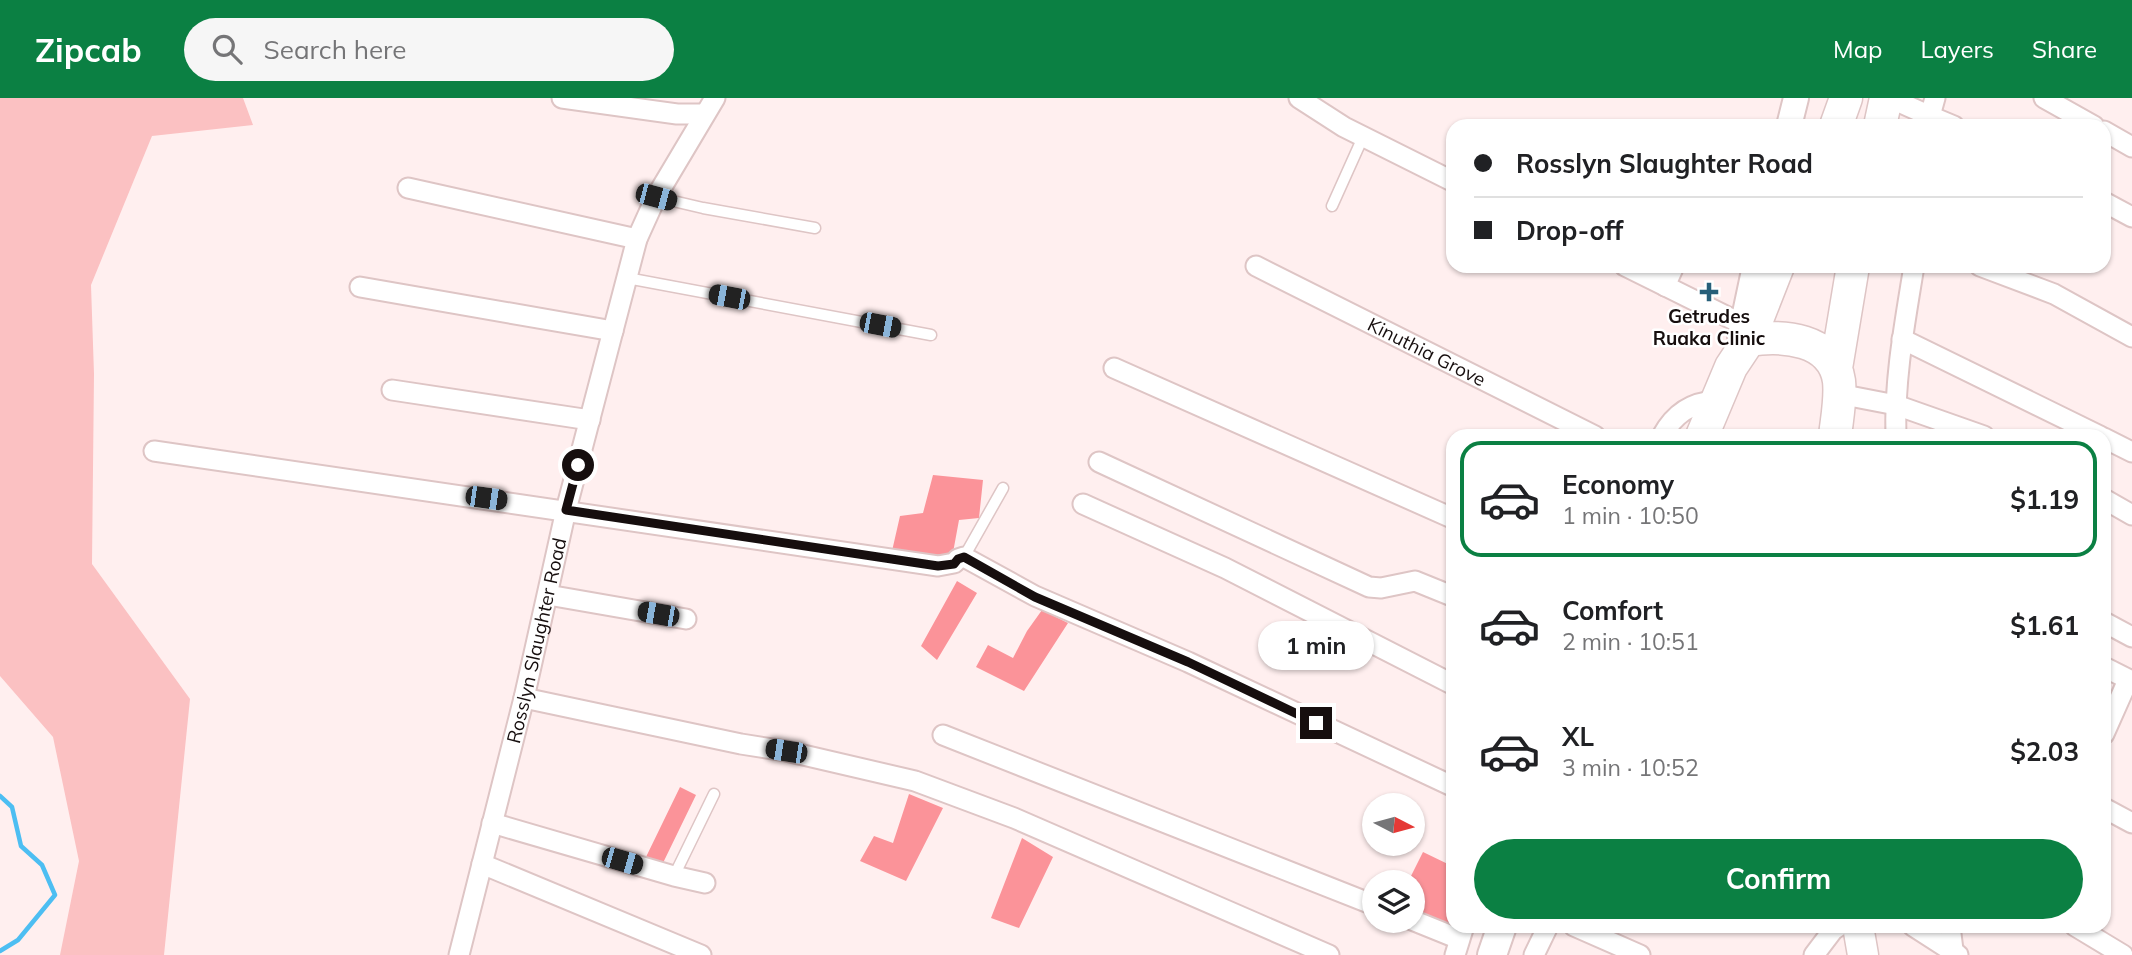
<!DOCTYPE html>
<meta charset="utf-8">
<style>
:root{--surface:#fff;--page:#f6f6f6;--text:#202124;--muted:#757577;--line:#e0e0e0;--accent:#0b8043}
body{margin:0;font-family:Mulish,sans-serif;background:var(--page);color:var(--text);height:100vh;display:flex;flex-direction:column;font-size:26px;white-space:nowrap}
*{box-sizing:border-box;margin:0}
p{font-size:23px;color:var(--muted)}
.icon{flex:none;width:38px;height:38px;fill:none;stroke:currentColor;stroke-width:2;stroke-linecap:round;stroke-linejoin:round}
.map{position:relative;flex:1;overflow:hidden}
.panel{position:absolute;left:1446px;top:331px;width:665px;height:504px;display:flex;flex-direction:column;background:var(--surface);border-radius:21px;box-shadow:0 2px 5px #0004}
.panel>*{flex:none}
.guide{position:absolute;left:1446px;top:21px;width:665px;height:154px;border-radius:21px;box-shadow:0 2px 5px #0004;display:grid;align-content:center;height:154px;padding:0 28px;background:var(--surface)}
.needle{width:46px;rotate:96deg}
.controls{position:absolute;left:1362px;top:695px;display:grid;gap:14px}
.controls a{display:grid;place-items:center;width:63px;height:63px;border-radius:50%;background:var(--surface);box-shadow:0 2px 5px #0004;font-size:35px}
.end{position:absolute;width:32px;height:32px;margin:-16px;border:9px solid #160e0e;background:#fff;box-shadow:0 0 0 4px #fff}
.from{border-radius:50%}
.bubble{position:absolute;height:49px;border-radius:24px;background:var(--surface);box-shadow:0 2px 5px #0004;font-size:23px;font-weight:700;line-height:49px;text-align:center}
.car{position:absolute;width:21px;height:42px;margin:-21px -10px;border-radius:9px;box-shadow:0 0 5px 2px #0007;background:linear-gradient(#222 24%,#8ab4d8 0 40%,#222 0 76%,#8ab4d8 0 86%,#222 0)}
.guide b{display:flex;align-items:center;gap:24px;height:66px;font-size:26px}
.guide b+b{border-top:2px solid var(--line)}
.guide i{width:18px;height:18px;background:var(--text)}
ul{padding:12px 0 0;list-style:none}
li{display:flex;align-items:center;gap:21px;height:116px;margin:0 14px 10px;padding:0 14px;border:4px solid transparent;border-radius:21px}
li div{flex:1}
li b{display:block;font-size:26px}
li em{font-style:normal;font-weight:700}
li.on{border-color:var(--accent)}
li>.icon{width:63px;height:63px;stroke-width:1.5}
.cta{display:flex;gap:14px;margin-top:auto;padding:14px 28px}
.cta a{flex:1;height:80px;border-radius:42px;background:var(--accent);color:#fff;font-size:28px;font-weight:700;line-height:80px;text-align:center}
header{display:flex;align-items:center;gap:42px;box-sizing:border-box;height:98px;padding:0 35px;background:var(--accent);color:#fff}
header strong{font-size:33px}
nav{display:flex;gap:38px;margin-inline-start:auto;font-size:24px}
.search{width:490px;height:63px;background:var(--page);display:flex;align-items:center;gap:18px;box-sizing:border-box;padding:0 24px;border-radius:38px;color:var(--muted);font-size:26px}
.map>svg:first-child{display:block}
.green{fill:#fbc1c2}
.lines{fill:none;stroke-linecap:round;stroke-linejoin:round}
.stream{stroke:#4dbef2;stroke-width:4.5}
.building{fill:#fb9399}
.service-casing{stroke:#dec5c5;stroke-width:13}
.minor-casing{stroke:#dec5c5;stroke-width:23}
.tertiary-casing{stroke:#dec5c5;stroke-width:28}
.secondary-casing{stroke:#dec5c5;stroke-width:32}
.primary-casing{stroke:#dec5c5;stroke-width:33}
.trunk-casing{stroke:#dec5c5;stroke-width:35}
.service{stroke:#fff;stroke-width:10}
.minor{stroke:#fff;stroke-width:19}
.tertiary{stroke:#fff;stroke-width:24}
.secondary{stroke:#fff;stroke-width:28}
.primary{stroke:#fff;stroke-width:30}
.trunk{stroke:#fff;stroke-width:32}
.route{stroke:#160e0e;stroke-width:9}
.poi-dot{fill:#275f79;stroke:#fff;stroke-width:2.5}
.labels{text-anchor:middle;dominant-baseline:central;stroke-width:5;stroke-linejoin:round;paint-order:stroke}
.poi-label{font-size:19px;font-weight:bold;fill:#160e0e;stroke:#fff}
.street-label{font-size:19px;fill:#160e0e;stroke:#fff}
</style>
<header>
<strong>Zipcab</strong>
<div class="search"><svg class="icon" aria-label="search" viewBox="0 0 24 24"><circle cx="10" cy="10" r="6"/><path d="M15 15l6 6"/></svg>Search here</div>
<nav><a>Map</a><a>Layers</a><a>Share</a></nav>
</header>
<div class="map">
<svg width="2132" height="857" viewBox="0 0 2132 857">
<rect width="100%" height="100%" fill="#ffefef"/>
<path class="green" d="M0,0H243L253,27L152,38L91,187L94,276L92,466L190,601L164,857H60L79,763L53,639L0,578Z"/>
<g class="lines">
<path class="stream" d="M0,698L12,709L21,748L42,767L55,797L18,842L0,853"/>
</g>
<path class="building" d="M933,377L983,382L979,420L959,422L952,460L892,453L900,418L923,415Z
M957,483L977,495L937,562L921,548Z
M1042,512L1068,525L1024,593L976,569L988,547L1013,560L1027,533Z
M680,689L696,697L662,767L646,759Z
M909,696L943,710L906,783L860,763L874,738L893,745Z
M1022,740L1053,759L1019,830L991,820Z
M1423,754L1452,768V826L1450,832L1412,816V784H1408Z"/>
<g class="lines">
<defs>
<path id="service" d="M656,99L703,110L815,130
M1332,108L1363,39
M627,180L931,237
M964,459L1003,390
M674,778L714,696"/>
<g id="minor">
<path d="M562,0L677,16H704"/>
<path d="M1299,0L1344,29L1452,83"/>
<path d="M1890,0L1930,18L1935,0"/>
<path d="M2044,0L2094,28"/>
<path d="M1925,28L1930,18L1954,28"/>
<path d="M2104,33L2132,49"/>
<path d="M408,90L637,141"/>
<path d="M2104,104L2132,119"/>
<path id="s1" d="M1256,168L1595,338"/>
<path d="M1625,168L1742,226"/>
<path d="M1980,168L2054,196L2132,239"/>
<path d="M1665,188L1674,168"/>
<path d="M360,189L613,233"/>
<path d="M1902,241L2100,338"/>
<path d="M1114,270L1452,420"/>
<path d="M392,292L590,322"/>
<path d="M1839,296L1896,307L1984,338"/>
<path d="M1662,338C1674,316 1691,304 1716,303"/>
<path d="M1896,338C1894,281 1905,224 1914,168"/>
<path d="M2104,340L2132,354"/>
<path d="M154,353L938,468L954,465L958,461L964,459L1035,498L1188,564L1452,688"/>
<path d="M1099,364L1369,489L1381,490L1415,483L1452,498"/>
<path d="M2104,401L2132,417"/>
<path d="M1083,406L1225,470L1452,586"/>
<path d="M548,497L686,521"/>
<path d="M2104,524L2132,539"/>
<path d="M2104,569L2132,583"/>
<path d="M524,600L741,646L786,653L915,683L1014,720L1329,857"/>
<path d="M2104,636L2128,582"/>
<path d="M943,637L1374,807"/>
<path d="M2104,710L2132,725"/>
<path d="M492,725L674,778L705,785"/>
<path d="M482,766L701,857"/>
<path d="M1412,822L1459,841"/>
<path d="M1574,828L1640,857"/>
<path d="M1913,828L1958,857"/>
<path d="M1950,828L1953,852"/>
<path d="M2075,828L2123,857"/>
<path id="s2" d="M459,857L524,600L566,412L637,141L656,99L715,0"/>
<path d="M1455,857L1464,828"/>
<path d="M1534,857L1548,828"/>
<path d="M1814,857L1833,832L1839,828"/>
</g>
<path id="tertiary" d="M1789,28L1796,0
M1740,239L1755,168"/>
<path id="secondary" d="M1492,857L1502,828"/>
<path id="primary" d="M1858,828L1863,857"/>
<path id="trunk" d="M1836,28L1846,0
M1880,28L1886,0
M1749,242C1782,237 1833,240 1839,283C1841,301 1837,320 1835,338
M1836,270L1853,168
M1702,338L1731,269L1749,242L1778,168"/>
</defs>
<use href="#service" class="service-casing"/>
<use href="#minor" class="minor-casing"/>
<use href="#tertiary" class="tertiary-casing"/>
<use href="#secondary" class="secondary-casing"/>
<use href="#primary" class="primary-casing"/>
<use href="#trunk" class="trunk-casing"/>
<use href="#service" class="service"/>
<use href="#minor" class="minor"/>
<use href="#tertiary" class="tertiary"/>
<use href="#secondary" class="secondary"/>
<use href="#primary" class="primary"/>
<use href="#trunk" class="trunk"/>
</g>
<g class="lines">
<path class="route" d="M578,367L566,412L938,468L954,466L958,461L964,459L1035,499L1188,564L1316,625"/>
</g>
<path class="poi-dot" d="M1705.5 183.5h7v7h7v7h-7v7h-7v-7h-7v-7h7z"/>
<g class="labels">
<g class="poi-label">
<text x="1709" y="218">Getrudes<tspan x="1709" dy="22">Ruaka Clinic</tspan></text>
</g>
<g class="street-label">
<text stroke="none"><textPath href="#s1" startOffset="191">Kinuthia Grove</textPath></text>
<text stroke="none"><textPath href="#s2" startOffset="324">Rosslyn Slaughter Road</textPath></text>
</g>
</g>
</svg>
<div class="controls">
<a><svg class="needle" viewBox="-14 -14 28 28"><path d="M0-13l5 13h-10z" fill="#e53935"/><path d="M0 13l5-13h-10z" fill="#757577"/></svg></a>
<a><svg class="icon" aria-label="layers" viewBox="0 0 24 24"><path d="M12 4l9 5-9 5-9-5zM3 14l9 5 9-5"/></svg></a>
</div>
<i class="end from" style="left:578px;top:367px"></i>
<i class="end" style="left:1316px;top:625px"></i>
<div class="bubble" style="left:1258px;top:523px;width:116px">1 min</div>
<i class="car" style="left:656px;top:99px;rotate:105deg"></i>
<i class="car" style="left:729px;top:199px;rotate:281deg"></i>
<i class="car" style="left:880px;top:227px;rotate:101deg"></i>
<i class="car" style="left:486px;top:400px;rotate:98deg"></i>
<i class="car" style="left:658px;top:516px;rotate:280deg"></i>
<i class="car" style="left:786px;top:653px;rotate:279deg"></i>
<i class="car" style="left:622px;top:763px;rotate:106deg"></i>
<div class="guide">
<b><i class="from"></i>Rosslyn Slaughter Road</b>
<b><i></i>Drop-off</b>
</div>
<section class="panel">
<ul>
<li class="on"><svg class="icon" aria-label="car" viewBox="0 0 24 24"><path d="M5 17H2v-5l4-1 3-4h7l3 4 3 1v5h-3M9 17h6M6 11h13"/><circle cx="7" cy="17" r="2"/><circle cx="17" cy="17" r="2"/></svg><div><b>Economy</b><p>1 min · 10:50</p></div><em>$1.19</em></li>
<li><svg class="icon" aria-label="car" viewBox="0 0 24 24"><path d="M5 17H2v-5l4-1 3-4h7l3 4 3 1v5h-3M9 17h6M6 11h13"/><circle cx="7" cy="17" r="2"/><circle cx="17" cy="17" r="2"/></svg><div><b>Comfort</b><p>2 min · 10:51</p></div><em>$1.61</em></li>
<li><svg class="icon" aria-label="car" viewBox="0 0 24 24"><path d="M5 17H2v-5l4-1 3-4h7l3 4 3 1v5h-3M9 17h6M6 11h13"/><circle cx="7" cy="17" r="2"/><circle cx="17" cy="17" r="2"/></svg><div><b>XL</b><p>3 min · 10:52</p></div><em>$2.03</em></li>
</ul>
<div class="cta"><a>Confirm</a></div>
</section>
</div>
